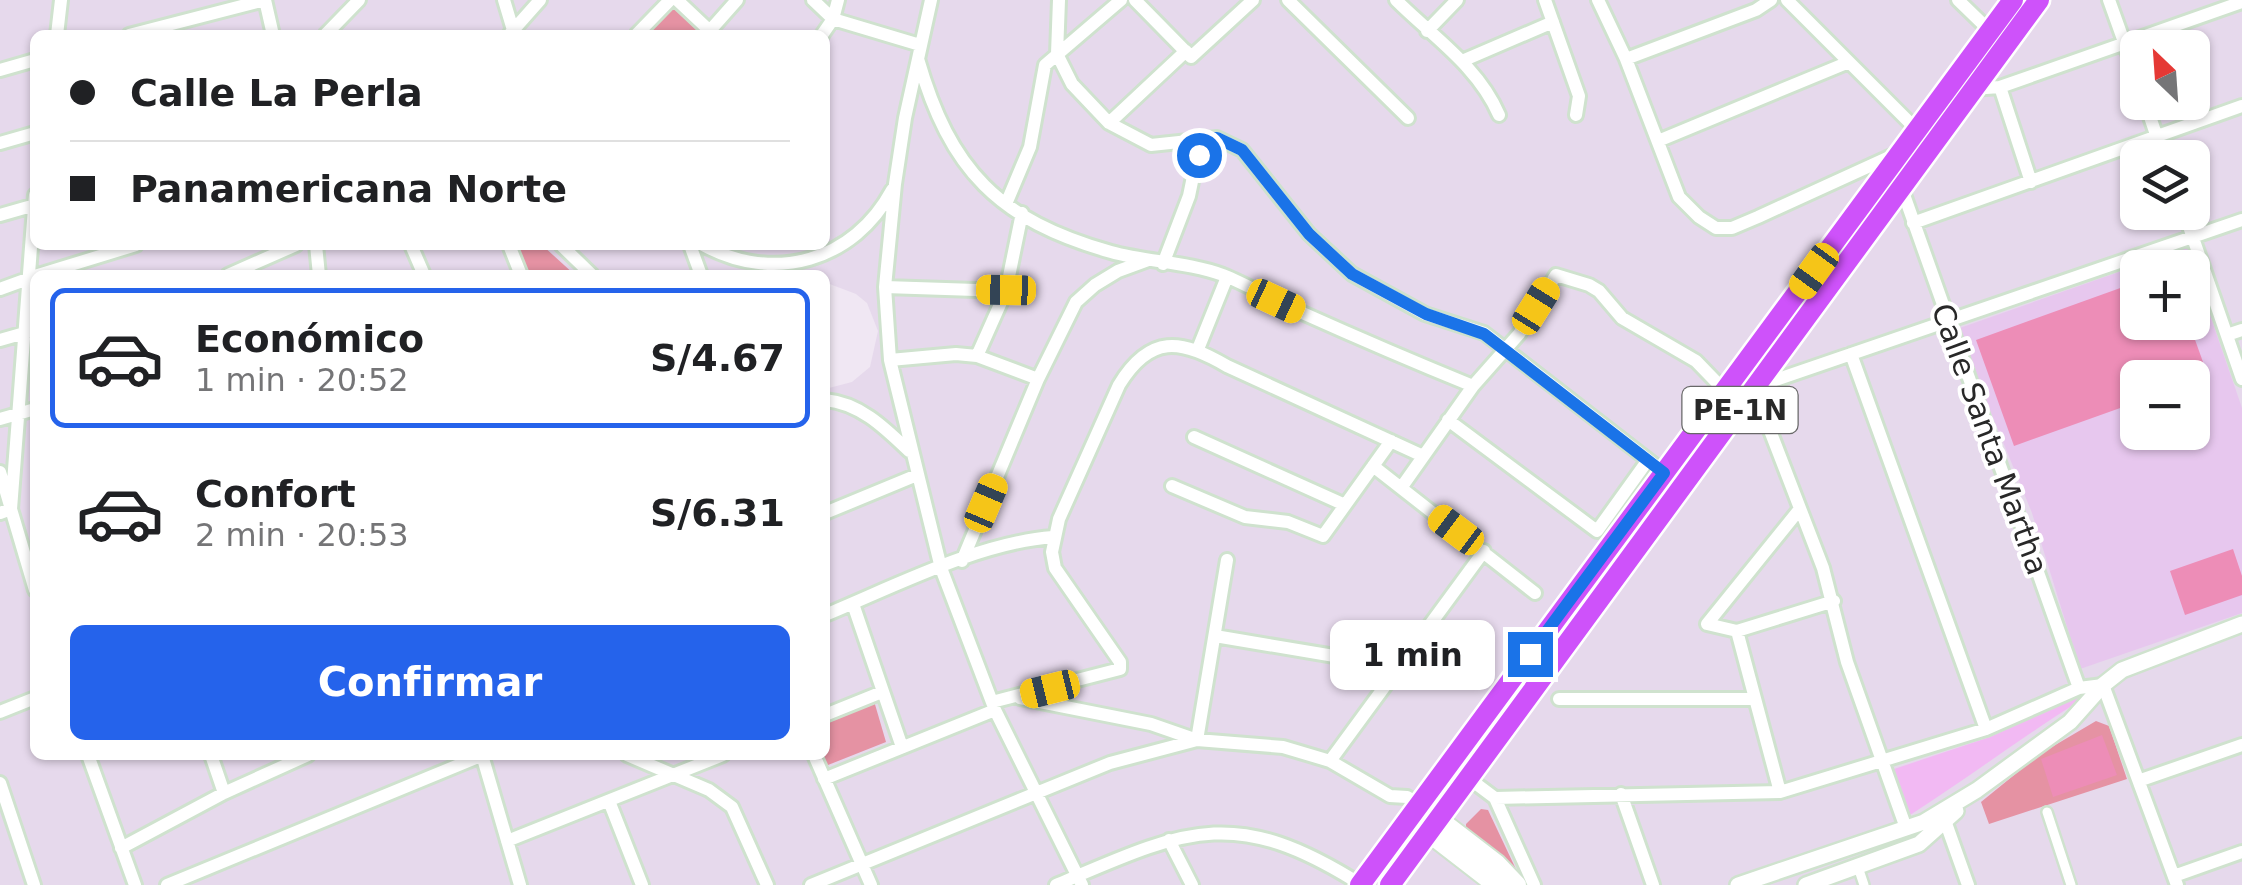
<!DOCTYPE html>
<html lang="es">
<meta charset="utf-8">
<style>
:root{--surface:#fff;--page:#f6f6f6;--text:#202124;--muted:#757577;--line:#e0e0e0;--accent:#2563eb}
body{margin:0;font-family:"DejaVu Sans",sans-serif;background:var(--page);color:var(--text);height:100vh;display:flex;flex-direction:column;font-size:38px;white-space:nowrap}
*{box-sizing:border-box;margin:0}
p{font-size:32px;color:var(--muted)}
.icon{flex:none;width:55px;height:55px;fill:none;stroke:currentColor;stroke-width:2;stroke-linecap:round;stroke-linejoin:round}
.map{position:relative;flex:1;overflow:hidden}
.side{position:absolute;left:30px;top:270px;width:800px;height:490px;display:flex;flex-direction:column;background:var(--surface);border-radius:15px;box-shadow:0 2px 8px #0004}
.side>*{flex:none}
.hud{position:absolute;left:30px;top:30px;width:800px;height:220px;border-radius:15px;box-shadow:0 2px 8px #0004;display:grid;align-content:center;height:220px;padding:0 40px;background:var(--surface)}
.needle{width:65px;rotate:335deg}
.buttons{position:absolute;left:2120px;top:30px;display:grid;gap:20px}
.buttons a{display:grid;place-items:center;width:90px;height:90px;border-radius:15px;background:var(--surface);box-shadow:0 2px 8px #0004;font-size:50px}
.end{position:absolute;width:45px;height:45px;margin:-22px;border:12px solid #1a73e8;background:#fff;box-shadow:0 0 0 5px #fff}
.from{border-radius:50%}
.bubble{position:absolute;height:70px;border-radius:15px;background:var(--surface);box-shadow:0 2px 8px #0004;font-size:32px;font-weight:700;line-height:70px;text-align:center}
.car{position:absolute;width:30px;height:60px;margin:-30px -15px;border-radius:12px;box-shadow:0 0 8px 2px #0007;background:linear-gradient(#f5c518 24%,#345 0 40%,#f5c518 0 76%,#345 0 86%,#f5c518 0)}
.hud b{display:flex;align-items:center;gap:35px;height:95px;font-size:38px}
.hud b+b{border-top:2px solid var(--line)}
.hud i{width:25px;height:25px;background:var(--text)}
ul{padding:18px 0 0;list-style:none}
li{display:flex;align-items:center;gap:30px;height:140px;margin:0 20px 15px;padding:0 20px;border:5px solid transparent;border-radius:15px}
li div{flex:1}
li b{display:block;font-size:38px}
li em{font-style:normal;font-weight:700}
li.active{border-color:var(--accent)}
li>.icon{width:90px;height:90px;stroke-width:1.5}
.primary-button{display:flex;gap:20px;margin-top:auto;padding:20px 40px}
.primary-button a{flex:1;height:115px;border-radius:15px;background:var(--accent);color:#fff;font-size:40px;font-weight:700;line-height:115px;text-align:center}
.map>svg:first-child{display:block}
.education{fill:#e7c7ee;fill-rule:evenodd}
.green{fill:#e592a3}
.sand{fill:#f2b9f3}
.pitch{fill:#ed8db7}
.plaza{fill:#f0e7f3}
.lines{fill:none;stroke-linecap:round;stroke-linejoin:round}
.pedestrian-casing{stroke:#cfe2ce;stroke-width:14}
.minor-casing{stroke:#cfe2ce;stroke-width:18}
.tertiary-casing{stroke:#cfe2ce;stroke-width:20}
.secondary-casing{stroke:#cfe2ce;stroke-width:22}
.trunk-casing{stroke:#fff;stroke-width:25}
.pedestrian{stroke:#fff;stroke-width:9}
.minor{stroke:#fff;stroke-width:12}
.tertiary{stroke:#fff;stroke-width:15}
.secondary{stroke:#fff;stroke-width:18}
.trunk{stroke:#ce52fa;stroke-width:20}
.route{stroke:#1a73e8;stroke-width:12}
.labels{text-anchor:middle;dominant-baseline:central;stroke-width:8;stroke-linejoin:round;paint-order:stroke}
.shield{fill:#fff;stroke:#686868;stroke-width:2.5}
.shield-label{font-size:28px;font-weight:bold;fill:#282828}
.street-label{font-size:30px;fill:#282828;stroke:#fff}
</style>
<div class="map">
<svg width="2242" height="885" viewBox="0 0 2242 885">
<rect width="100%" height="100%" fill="#e6d9ec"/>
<path class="education" d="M2187,248L2242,408V613L2080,669L2032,513L1957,329ZM2138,268H2192V322H2138ZM2138,378H2192V432H2138Z"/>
<path class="green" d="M671,6L701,34L644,35Z
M514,245H542L575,275H526Z
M874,701L886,742L823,767L816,755H825V718Z
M2096,721L2109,726L2127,779L1989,824L1981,802L2040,754Z
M1481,809L1488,810L1522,882L1466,831V824Z"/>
<path class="sand" d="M2086,693L2087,696C2025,735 1968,778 1907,817L1891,770L1990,737Z"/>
<path class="pitch" d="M2137,282L2138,322L2189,323L2208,376L2193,382L2192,378H2138L2137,402L2014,446L1976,340Z
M2233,549L2242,576V595L2185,615L2170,571Z
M2102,735L2117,775L2053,797L2041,759Z"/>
<path class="plaza" d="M827,283L856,294L867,303L878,331L870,367L852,382L825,389Z"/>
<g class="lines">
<defs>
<path id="pedestrian" d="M2047,812L2071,885
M1858,867L1864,885"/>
<path id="minor" d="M504,0L513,30
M677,0L710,31
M813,0L833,19L920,45
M931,0L905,118L895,184L885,287L890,360L941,568L995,710L1082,885
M1059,0L1057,54L1072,84L1109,123L1151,145L1217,138L1242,150L1309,234L1352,274L1425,314L1484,333L1665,473
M1135,0L1191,57L1253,0
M1288,0L1408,118
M1396,0C1432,36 1478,66 1499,115
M1545,0L1579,96L1576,115
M1598,0L1626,59L1679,197L1699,217L1716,228H1732L1758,217L1896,154
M1787,0L1917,130
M1958,0L1990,31
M2109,0L2138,81
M1427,31L1457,0
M57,35L61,0
M129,35L265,0L273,35
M325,35L359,0
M509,35L540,0
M636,35L670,0
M706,35L737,0
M822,35L833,19L838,0
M918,59C950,170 998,220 1111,252C1147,262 1188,262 1223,275C1248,285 1273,300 1298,311C1356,337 1414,362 1473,386
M1626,59L1756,10L1771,0
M1462,61L1553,22
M0,70L35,60
M2000,87L2031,182
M1972,89L2000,87L2242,2
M2145,102L2164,158
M1109,123L1186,51
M1658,141L1849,62
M0,143L35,133
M1902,189L2079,688
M1006,204L1030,147L1045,65L1121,0
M2184,212L2242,379
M0,215L35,205
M1913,223L2242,106
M316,245L319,275
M411,245L424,275
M509,245L521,275
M561,245L592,275
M690,245L701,275
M703,245C774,284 854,261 892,190
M1163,264L1189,196L1201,138
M38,275L136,245
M228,275L296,245
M885,287L1006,291
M0,289L33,277
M2227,335L2242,330
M0,340L35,330
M1198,349L1227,277
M1851,354L1986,729
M977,356L1006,291L1022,213
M890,360L956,354L977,356L1038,379
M825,400C860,403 885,428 909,451
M0,419L35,409
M1448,420L1597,531L1648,460
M1194,437L1345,505
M1373,466L1535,593
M0,472L35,590
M1172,486L1245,517L1288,522L1323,536L1391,441
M1401,488L1473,386L1519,334L1556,275L1589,285L1599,291L1622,318L1696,361L1725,391
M1799,510L1707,624L1737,631L1834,601
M0,513L11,509L35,195
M825,513L917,475
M962,561L1038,379L1076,302L1095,285L1118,271L1148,260
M853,604L902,747
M825,615C895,586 978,543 1053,537
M1737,631L1780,792
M1215,636L1376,663L1397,670
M1020,698L1151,724L1197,740L1227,560
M1559,699H1753
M992,702L1120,669V662L1055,568L1052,552L1059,519L1119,385C1150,334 1181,339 1227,366L1423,456
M0,712L35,698
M825,715L882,692
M88,755L135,885
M211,755L224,793
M482,755L520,885
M627,755L709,790L732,807L767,885
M814,755L871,885
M1330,761L1484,551
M1467,777L1495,798L1780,792L1986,729L2079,688L2103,685L2177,885
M824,779L995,710
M2141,780L2242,745
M0,783L34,885
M1621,794L1653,885
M1495,798L1534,885
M609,801L642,885
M1942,812L1968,885
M1906,828L1847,662L1823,568L1766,420L1758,386L2242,220
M1169,840L1192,885
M507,841L723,755
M121,848L224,793L308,755
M2174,876L2242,852
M167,885L483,755
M811,885L1110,763L1197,740L1283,747L1330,761L1390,796L1407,797L1419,804
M1056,885C1185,830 1233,804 1360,884"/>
<path id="tertiary" d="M1738,885L1924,822L1977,790L2070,722L2103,685L2122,670L2242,624
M1806,885L1919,844L1956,811"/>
<path id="secondary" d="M1419,804L1497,864L1517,885
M1417,824L1496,885"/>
<path id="trunk" d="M1360,885L2013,0
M1390,885L2039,0"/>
</defs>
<use href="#pedestrian" class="pedestrian-casing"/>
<use href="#minor" class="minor-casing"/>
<use href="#tertiary" class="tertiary-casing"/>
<use href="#secondary" class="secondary-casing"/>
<use href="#trunk" class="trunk-casing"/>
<use href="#pedestrian" class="pedestrian"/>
<use href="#minor" class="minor"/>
<use href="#tertiary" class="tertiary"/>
<use href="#secondary" class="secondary"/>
<use href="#trunk" class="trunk"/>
</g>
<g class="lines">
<path class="route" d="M1199,155L1201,138H1217L1242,150L1309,234L1352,274L1426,314L1484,334L1664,473L1530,654"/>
</g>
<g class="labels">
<rect class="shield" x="1682.5" y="387" width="115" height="46" rx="8"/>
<g class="shield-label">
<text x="1740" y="410">PE-1N</text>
</g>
<g class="street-label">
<text transform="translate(1990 439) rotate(70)">Calle Santa Martha</text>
</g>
</g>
</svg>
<div class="buttons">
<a><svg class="needle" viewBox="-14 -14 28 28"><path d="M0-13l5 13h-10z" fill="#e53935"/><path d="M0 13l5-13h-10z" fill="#757577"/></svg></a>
<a><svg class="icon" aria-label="layers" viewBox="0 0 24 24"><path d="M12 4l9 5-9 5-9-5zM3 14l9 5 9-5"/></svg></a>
<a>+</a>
<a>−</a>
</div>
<i class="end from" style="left:1199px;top:155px"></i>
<i class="end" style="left:1530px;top:654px"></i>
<div class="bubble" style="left:1330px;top:620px;width:165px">1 min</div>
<i class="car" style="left:1814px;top:271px;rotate:216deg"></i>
<i class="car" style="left:1006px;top:290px;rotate:271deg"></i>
<i class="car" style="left:1276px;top:301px;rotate:115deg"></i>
<i class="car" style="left:1536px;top:306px;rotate:32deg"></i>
<i class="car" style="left:986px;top:503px;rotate:23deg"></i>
<i class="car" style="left:1456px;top:530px;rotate:307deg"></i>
<i class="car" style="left:1050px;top:689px;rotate:256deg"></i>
<div class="hud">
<b><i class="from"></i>Calle La Perla</b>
<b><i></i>Panamericana Norte</b>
</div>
<section class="side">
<ul>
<li class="active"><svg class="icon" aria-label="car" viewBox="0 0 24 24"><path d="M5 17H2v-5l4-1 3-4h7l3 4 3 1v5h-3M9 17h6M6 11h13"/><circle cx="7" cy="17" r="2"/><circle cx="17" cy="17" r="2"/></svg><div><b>Económico</b><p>1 min · 20:52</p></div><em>S/4.67</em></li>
<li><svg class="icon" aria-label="car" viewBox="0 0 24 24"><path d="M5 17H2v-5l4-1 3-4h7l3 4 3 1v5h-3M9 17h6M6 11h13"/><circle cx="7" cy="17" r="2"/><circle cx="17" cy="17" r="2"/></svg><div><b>Confort</b><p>2 min · 20:53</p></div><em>S/6.31</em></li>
</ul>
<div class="primary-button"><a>Confirmar</a></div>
</section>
</div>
